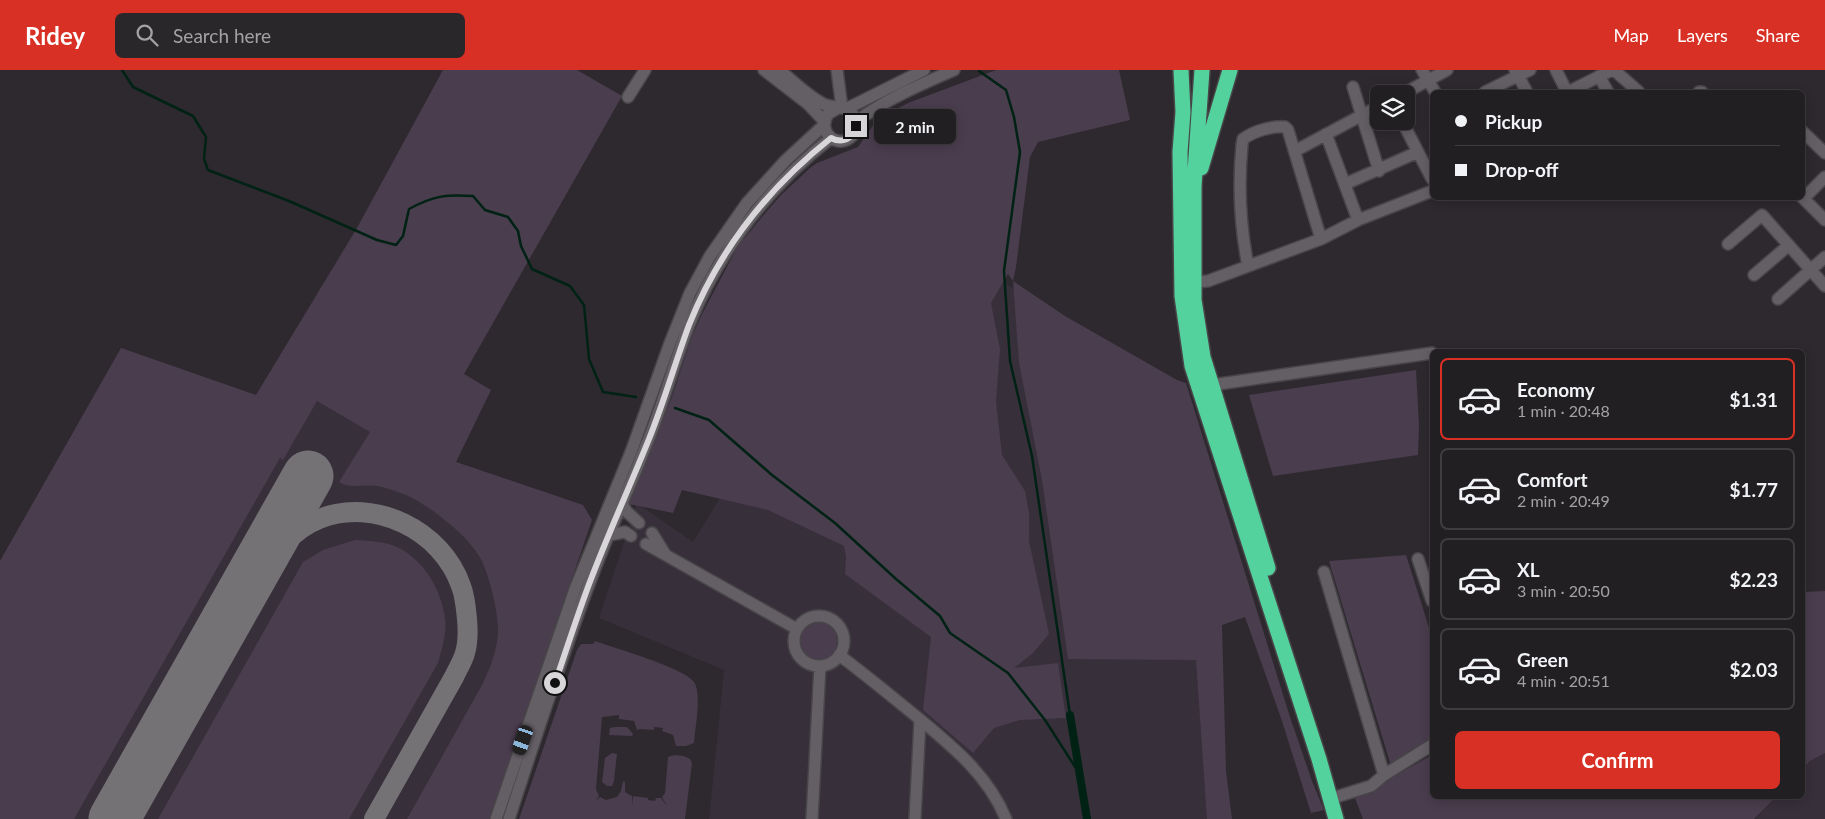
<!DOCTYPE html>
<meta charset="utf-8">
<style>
:root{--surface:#221f22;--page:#2a272a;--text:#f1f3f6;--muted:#a2a2a5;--line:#3f3d40;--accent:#d93025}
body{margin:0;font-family:Lato,sans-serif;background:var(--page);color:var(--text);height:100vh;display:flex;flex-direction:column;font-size:19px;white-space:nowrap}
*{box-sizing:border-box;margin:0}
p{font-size:16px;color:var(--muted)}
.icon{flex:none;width:28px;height:28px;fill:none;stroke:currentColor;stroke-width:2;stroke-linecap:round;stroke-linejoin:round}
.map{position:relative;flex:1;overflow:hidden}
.side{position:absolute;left:1430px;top:279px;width:375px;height:450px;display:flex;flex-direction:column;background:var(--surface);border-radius:8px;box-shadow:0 2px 12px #0003,0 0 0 1px var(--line)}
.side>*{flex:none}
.banner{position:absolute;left:1430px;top:20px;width:375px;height:110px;border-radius:8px;box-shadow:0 2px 12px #0003,0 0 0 1px var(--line);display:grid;align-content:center;height:110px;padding:0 25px;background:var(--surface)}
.controls{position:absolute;left:1370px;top:15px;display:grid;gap:10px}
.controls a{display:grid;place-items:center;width:45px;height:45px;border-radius:8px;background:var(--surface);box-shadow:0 2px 12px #0003,0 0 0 1px var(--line);font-size:25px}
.end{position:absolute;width:22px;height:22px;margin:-11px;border:6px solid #d8d6d9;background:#111;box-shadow:0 0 0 2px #111}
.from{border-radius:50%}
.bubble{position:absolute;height:35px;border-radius:8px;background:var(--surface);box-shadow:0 2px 12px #0003,0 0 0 1px var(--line);font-size:16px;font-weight:700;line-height:35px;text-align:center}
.car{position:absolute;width:15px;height:30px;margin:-15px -8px;border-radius:6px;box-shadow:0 0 4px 1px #0007;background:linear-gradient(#222 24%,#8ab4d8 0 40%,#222 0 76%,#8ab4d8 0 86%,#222 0)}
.banner b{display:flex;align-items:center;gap:18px;height:48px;font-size:19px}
.banner b+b{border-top:1px solid var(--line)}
.banner i{width:12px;height:12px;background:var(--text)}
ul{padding:9px 0 0;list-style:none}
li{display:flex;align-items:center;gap:15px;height:82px;margin:0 10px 8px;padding:0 15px;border:2px solid var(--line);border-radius:8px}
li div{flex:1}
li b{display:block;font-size:19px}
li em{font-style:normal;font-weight:700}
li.active{border-color:var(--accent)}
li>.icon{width:45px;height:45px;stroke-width:1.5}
.primary-button{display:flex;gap:10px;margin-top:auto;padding:10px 25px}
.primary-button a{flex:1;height:58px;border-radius:8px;background:var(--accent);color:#fff;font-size:20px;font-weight:700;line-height:58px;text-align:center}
header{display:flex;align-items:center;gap:30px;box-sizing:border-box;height:70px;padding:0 25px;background:var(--accent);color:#fff}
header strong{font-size:24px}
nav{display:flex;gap:28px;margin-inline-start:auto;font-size:18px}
.search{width:350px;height:45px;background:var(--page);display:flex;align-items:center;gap:12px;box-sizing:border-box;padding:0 18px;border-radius:8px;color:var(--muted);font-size:19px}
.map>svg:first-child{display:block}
.built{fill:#372f3a}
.green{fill:#4a3d4e}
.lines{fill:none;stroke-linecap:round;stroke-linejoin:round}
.stream{stroke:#002214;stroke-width:2.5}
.canal{stroke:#002214;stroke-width:8}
.taxiway{stroke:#757276;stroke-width:20}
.runway{stroke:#757276;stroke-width:51}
.minor-casing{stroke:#484549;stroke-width:14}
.highway-casing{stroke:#484549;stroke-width:18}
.minor{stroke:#645f65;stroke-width:11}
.highway{stroke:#54d29d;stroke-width:15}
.route{stroke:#d8d6d9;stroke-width:6}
</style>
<header>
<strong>Ridey</strong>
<div class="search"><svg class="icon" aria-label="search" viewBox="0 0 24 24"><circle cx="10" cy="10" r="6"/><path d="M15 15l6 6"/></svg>Search here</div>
<nav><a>Map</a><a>Layers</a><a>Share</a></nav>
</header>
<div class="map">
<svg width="1825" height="749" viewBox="0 0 1825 749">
<rect width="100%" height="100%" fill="#2d292e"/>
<path class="built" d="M443,0H577L622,26L464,304L491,320L456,392L583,435L592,450L469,749H0V491L121,278L256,325L357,158Z
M927,160L1014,219L1182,318L1212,749H709L724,600L599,548L637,433L693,472L726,418Z
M1825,683V749H1755L1777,726H1802L1803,700L1810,691Z"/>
<path class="green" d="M443,0H577L622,26L464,304L491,320L456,392L583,435L592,450L490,749H407L482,615C490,598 498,579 498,560C498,541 489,502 479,486C467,465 429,435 406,425C397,422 386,417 377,416C365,414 350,419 339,412L370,362L317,331L283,390L280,388L74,749H0V491L121,278L256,325L357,158Z
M996,0H1119L1130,50L1038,72L1030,87L1016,197L1013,211L1065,246L1177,310L1186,313L1290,647L1312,711L1324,740L1311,743L1281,648L1245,547L1222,555L1226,701L1232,749H1207L1196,590L1068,589L1042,410L1019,293L1013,211L1008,204L991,233L1000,279L996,331L1002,385L1025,421L1029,443V471L1049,564L1033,583L1014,598L1058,593L1066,648L1020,650L994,658L973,683L923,640L931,567L845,504L846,487L844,476L768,440L682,420L673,443L629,434L672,327L691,269L702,244L738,176L767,141L781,125L810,98L817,93L858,77L874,54L891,42L908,33Z
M1416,300L1419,356L1418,385L1273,406L1249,325Z
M355,470C369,471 384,471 397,477C424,490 441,519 445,548C447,563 442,579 438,593L349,749H158L303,492L323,480Z
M1406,485L1432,567V669L1391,696L1329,491Z
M1825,521V683L1810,691L1803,699V522Z
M799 571a19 19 0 1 1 38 0a19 19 0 1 1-38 0Z
M595,571C614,578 685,598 694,612C702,624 695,658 694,673L686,676H676L673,665L662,661L663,658L654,657V660L640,659L637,660L634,651L619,649V645L602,647L596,719L599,726L596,731L600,727L606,730L617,727L621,721L623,711L625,712V722L632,726V736L633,726L648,728V730L655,731L656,728H661L667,736L662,727L665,723L668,687C674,684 684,685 690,689L692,693L685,749H519L577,580L581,574H593Z
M615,657H627L633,664L632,666L609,665L610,658Z
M612,683L617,684L614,711L612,716H607L602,712L605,688Z
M1432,685V726H1777L1754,749H1363L1355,728Z"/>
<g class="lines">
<path class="stream" d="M122,0L133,17L193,46L206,67L204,89L208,100L289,131L377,170L396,175L403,166L409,139C433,126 446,124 473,126L485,140L508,147L518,161L521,176L532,199L570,216L584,235L589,289L603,322L636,327
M979,1L1006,20L1014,47L1020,82L1004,201L1010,291L1032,386L1070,645
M675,338L709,350L772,405L835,453L896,509L940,546L950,563L1008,603L1045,650L1079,703"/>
<path class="canal" d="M1070,645L1087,749"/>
<path class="taxiway" d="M243,521C263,497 289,460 319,449C374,427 442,460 461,516C465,526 466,538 467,549C468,560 468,573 465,583C463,591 457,600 454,607L374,749"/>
<path class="runway" d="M114,749L308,406"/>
<defs>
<path id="minor" d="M764,0L808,34L824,51
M779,0C794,11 809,28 826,35C835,38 846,36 852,43C857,49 858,58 853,65C839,81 816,63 828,44L838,38
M837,0L842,38
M1422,0L1435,22
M1515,0L1527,22
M1556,0L1567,22
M1614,0L1639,22
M1599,6L1608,22
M1353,17L1379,101
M1485,22L1530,0
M1568,22L1612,0
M1699,22H1702
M1403,24L1447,0
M628,27L645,0
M846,39L924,0
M1402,51L1432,109
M856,52C882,31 924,13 954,0
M1802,61L1825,83
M1326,64L1358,150
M1295,81L1379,36
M1345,114L1418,82
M1802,127L1825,150
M1804,128L1825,107
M1728,174L1762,145L1825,216
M1248,196C1240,155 1238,116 1242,75L1243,69C1254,61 1271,56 1285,57L1288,60L1321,169
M1754,205L1789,175
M1193,212L1208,211L1321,169L1358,150L1432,121
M1778,229L1825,187
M1212,315L1432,283
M622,433L626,441L639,453
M652,463L665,484
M609,465L625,462L631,466
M646,474L797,559
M1418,489L1432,531
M1324,502L1384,705
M794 571a25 25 0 1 1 50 0a25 25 0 1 1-50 0Z
M839,585C866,605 891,626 917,647C953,677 988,705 1006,749
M1339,726L1371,716L1384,705L1432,675
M496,749L575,519L631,382L670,273L690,223L710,186L747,133L785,91L824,55
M509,749C535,669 561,588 591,509C607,465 628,422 645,378C662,338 673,296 689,255C719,181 768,117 831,68
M812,749L820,596
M915,749L920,650"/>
<path id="highway" d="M1181,0L1183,42L1180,82L1182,226L1192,296L1319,689L1336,749
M1202,0L1194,116V230L1203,287L1268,498
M1201,98L1230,0"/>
</defs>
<use href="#minor" class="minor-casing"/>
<use href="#highway" class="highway-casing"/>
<use href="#minor" class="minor"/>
<use href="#highway" class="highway"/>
</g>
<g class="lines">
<path class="route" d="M555,613C567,578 578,543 591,509C609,462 630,416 649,369C664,332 675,293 689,255C719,180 768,118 831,68C842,74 854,69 856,56"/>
</g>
</svg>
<div class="controls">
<a><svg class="icon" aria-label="layers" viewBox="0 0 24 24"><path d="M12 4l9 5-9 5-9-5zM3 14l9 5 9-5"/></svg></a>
</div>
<i class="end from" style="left:555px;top:613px"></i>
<i class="end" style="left:856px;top:56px"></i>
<div class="bubble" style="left:874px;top:39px;width:82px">2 min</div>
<i class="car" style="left:523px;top:670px;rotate:199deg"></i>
<div class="banner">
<b><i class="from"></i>Pickup</b>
<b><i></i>Drop-off</b>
</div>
<section class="side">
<ul>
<li class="active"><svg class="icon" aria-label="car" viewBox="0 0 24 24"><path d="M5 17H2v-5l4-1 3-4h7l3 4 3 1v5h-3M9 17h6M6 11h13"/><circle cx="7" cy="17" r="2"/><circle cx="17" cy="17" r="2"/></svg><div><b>Economy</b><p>1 min · 20:48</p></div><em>$1.31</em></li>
<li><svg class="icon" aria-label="car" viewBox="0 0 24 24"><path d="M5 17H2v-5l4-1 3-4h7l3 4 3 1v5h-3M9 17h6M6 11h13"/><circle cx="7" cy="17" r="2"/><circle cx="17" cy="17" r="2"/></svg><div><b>Comfort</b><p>2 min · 20:49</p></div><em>$1.77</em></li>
<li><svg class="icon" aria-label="car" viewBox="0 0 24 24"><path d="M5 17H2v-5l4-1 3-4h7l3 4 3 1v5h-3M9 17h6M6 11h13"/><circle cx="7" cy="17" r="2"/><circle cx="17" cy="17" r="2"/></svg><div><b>XL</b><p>3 min · 20:50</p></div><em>$2.23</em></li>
<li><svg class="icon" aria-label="car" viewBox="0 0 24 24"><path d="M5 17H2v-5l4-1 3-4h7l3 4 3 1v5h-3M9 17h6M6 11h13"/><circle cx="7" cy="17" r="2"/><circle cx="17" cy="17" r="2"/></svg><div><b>Green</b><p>4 min · 20:51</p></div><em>$2.03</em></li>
</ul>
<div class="primary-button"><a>Confirm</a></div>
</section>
</div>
